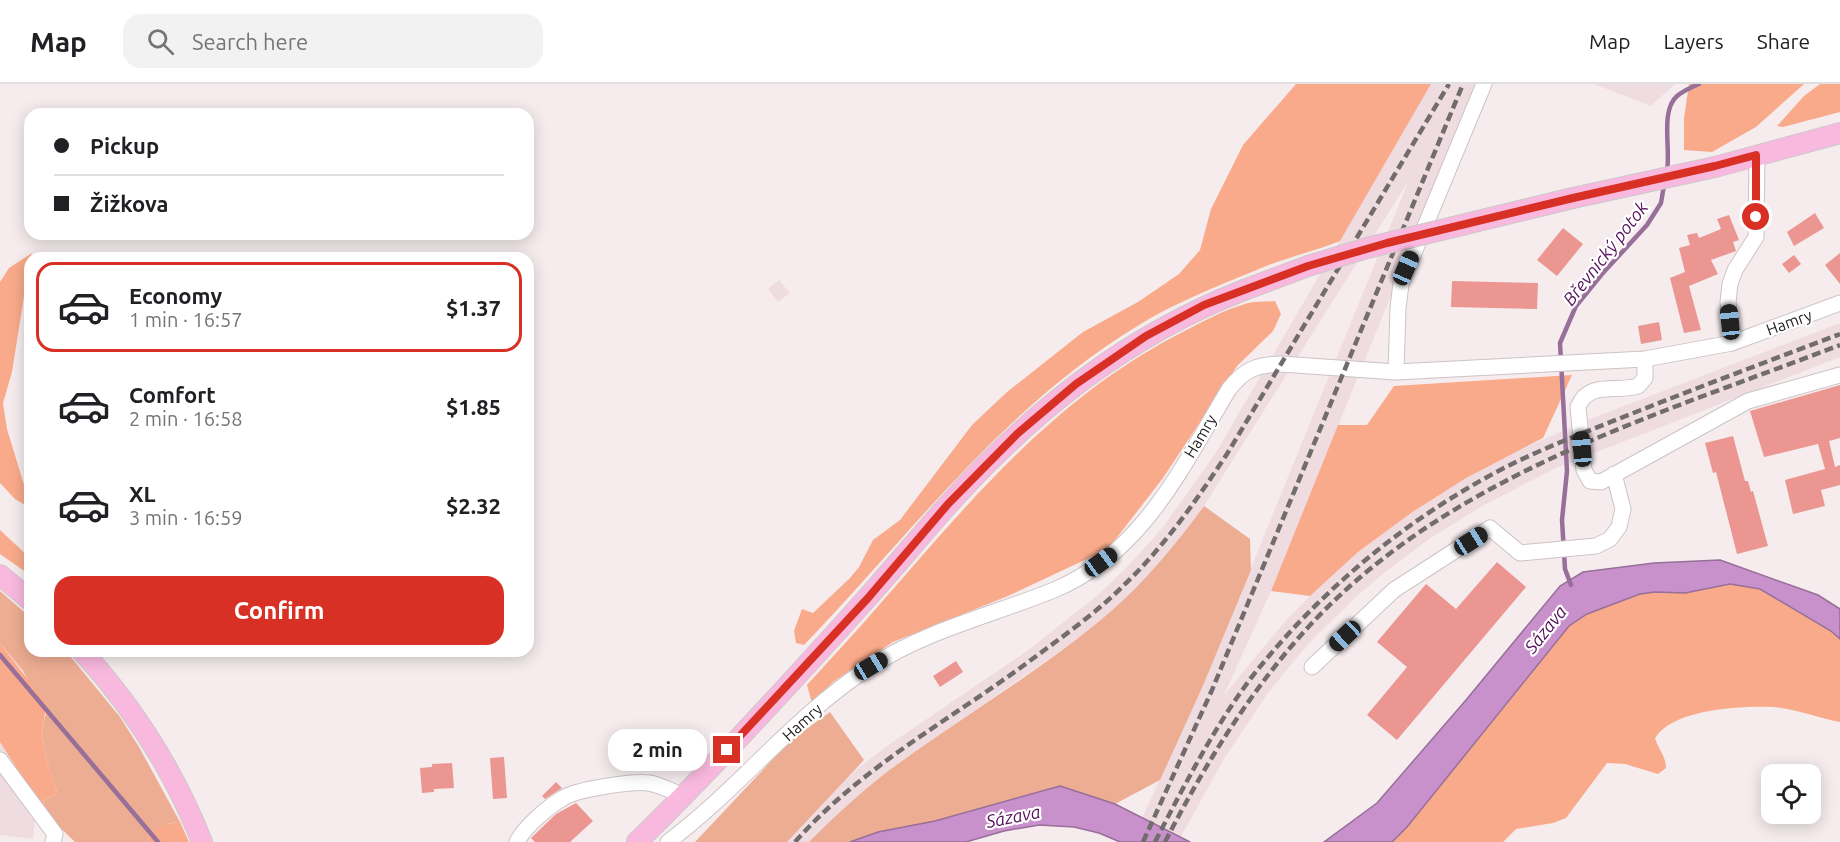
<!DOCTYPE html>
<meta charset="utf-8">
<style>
:root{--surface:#fff;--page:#f2f2f2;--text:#202124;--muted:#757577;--line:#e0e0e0;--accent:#d93025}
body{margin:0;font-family:Ubuntu,sans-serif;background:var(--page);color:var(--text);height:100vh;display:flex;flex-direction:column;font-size:22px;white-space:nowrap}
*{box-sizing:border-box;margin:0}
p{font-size:20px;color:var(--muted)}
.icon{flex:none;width:33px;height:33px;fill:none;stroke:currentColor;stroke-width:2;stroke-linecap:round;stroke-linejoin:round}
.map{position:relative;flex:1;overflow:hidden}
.details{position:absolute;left:24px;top:168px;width:510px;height:405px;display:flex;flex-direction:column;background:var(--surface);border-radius:18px;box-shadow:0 3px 15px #0003}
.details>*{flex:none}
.guide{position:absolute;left:24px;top:24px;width:510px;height:132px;border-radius:18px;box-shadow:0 3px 15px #0003;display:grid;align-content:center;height:132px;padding:0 30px;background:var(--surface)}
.tools{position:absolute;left:1761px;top:680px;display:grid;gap:12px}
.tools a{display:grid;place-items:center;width:60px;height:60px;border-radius:12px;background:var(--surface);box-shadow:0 3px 15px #0003;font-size:30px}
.end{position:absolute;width:27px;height:27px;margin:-14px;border:8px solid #d93025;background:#fff;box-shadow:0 0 0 3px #fff}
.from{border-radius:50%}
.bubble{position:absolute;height:42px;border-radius:18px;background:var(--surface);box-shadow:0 3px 15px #0003;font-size:20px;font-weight:700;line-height:42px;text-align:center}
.car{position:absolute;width:18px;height:36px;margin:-18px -9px;border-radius:8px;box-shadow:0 0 4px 2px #0007;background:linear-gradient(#222 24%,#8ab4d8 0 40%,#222 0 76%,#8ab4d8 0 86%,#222 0)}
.guide b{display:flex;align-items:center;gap:21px;height:57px;font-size:22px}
.guide b+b{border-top:2px solid var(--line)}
.guide i{width:15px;height:15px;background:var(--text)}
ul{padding:10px 0 0;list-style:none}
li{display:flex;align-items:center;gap:18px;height:90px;margin:0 12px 9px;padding:0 18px;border:3px solid transparent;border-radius:18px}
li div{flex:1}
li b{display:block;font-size:22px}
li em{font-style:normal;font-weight:700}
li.on{border-color:var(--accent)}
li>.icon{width:54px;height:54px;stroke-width:1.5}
.primary-button{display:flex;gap:12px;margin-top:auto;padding:12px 30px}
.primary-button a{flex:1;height:69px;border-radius:18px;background:var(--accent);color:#fff;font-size:24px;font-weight:700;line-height:69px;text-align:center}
header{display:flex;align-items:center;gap:36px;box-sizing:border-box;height:84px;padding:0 30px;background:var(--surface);border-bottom:2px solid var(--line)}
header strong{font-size:28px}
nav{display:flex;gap:33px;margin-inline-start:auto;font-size:21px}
.search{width:420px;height:54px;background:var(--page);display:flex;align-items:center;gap:15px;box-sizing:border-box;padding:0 21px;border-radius:18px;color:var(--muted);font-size:22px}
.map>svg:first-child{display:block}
.built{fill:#efdce0}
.green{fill:#edad93}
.forest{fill:#f9aa8a}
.water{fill:#c891cb;stroke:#976f98;stroke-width:1.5}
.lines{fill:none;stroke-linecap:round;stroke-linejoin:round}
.stream{stroke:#976f98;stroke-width:4.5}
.building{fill:#eb9691}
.minor-casing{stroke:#ccc3c5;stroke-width:17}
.major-casing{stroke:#cbcaca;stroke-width:22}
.minor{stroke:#fff;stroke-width:15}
.major{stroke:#f9b9df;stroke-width:20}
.rail{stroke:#726c6d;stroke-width:4.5;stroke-dasharray:9 4.5;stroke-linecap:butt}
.major-bridge-casing{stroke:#cbcaca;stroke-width:22;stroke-linecap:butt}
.major-bridge{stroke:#f9b9df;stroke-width:20}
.route{stroke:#d93025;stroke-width:8}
.labels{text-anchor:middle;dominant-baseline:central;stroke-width:4.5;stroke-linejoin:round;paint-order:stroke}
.street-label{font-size:16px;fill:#252122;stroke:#fff}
.water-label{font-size:18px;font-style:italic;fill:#55125b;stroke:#fff}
</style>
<header>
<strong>Map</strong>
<div class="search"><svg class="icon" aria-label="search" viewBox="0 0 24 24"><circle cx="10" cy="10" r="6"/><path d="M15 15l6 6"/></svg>Search here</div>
<nav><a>Map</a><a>Layers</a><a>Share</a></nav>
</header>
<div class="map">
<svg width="1840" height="758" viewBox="0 0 1840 758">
<rect width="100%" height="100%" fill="#f6ecee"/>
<path class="built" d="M1431,0H1477L1271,507L1224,611L1287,535L1310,512L1358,468L1411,429L1466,394L1504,373L1585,337L1840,239V273L1556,384L1482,422L1429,455L1379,493L1357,512L1311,557L1289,583L1268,609L1224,675L1178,758H1131L1202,604L1409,96L1204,422L1175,461L1141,499L1111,527L1073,558L902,677L871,701L809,758H781L828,711L857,685L890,660L1027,567L1098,511L1126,484L1159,448L1187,410L1218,365Z
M1594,0H1675L1651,22Z
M779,196L790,209L778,218L768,205Z
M0,658L45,729L35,737L33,755L0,751Z"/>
<path class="green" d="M1204,422L1250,455L1251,486L1202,604L1160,696L1115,720L1060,702L935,737L878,748L850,758H809C838,729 868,701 902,677C971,627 1045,584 1110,528C1146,497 1176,460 1204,422Z
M0,507L30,533V567H66L120,633L139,663L180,738L170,739L148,752L149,758H75L45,729L43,717L55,711L57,707C49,685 37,652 46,630L23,587L0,559Z
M830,628L864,676L787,758H695L791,656Z"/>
<path class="forest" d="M1296,0H1431L1340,157C1320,165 1300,170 1280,177C1265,182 1251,189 1237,194C1203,208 1170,222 1139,241C1002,324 913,448 804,561L796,559L794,547L802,525L813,529L850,494L859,483L873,456L900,436L972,341L1007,308L1083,248L1138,218L1179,190L1200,166L1211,125L1243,61Z
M1689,0H1804L1756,43L1712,68L1684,66V34Z
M1820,0H1840V28L1783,43L1777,42L1804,12Z
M32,169L30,174L12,288L3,319L7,345L24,401L25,421L15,415L0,399V198L9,184Z
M1275,217L1281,230L1273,247L1237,282L1163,394L1108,465L1008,512L893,558L833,598L812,619L807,601C831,574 856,548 880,520C970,417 1054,315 1177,251C1200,239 1223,226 1248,219C1256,217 1266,218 1275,217Z
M1572,291L1543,354L1466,394L1411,429L1358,468L1310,512L1271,507L1338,341H1367L1394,302Z
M0,446L30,474V491L0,470Z
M1730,500L1760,505L1831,547L1840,555V638C1819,634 1793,624 1772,623C1739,622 1674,625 1655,654C1658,665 1666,672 1666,684L1658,690L1625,680L1607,679L1566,734L1553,739L1516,745L1503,758H1391L1407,743L1569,541L1587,530L1640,510L1655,508L1685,509Z
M0,559L46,619C46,627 44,634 43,642C41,663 50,687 57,707L55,711L43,717L45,729L0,658Z
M180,738L189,758H149L148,752C157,743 167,739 180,738Z"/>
<path class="water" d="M1720,476L1818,511L1840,525V555L1831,547L1760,505L1730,500L1685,509L1655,508L1640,510L1587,530L1569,542L1407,743L1392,758H1324L1377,719L1466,616L1560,502L1583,488L1654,479Z
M1060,702L1115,720L1190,758H1120L1099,749L1074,743L1039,741L1004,747L966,758H850L878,748L935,737Z"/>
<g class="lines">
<path class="stream" d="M1667,87C1671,65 1660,27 1677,12C1683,7 1692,3 1699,0
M1571,501L1565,485L1562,436L1567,387L1560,259L1576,222L1602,190L1647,141L1661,119L1664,101
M0,571L158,758"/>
</g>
<path class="building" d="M1815,129L1824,144L1794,162L1787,148Z
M1729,131L1739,156L1733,158L1736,167L1711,176L1718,190L1689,202L1701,246L1684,249L1670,194L1685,188L1679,164L1690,161L1687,151L1697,149L1699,154L1721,145L1717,135Z
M1563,144L1583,160L1557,192L1537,176Z
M1840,169V200L1825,181Z
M1794,171L1801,180L1789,189L1782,180Z
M1452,197L1538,199L1537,225L1451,223Z
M1659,238L1662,256L1641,260L1638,242Z
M1840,301V354L1829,357L1835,383L1840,381V401L1821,406L1825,422L1793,430L1785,396L1825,385L1818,360L1764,373L1750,327Z
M1733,352L1745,397H1748L1751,408L1753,407L1768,462L1737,470L1716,388L1713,389L1705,359Z
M1497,478L1526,503L1397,656L1367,631L1407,583L1377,558L1426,500L1456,525Z
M956,577L963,588L940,603L933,592Z
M504,673L507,714L493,715L490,674Z
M452,679L454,704L434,705V708L422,709L420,684L432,683V680Z
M556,698L562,704L545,715L542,712Z
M576,719L593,737L570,758H535L531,754L556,730Z"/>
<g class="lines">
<defs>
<path id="minor" d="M1732,259L1728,218L1730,200L1735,186L1756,153L1757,71
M1645,275V294L1638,302C1616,309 1589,296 1578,323L1584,386L1590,397L1601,398L1748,317L1840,291
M1396,288L1398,224L1401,200L1484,0
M1312,583L1394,506L1490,444L1520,469L1596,462L1610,455L1619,443L1623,425L1614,390
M0,676L55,750L53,758
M517,758C524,743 548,723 563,714C577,705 633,697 649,699C661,701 673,708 684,712
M668,758C739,705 795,631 870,583C926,546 993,531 1054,506C1143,469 1182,383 1229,305C1245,285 1256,281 1281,280L1396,288L1645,275L1732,259L1840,219"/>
<path id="major" d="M1715,83L1840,49
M0,491L30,516
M82,567C133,623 174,687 202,758
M637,758C717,680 793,597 867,514C894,484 920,452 947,422C1031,328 1126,252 1244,206"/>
</defs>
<use href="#minor" class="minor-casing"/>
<use href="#major" class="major-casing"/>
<use href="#minor" class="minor"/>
<use href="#major" class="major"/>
<path class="rail" d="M795,758C863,681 954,634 1035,573C1065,551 1097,528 1123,502C1164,463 1196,417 1227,370L1449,0
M1143,758L1212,606L1463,0
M1155,758C1184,702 1213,645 1251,594C1320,506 1408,433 1508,382C1550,361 1596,344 1641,326C1707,300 1774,275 1840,250
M1165,758C1203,684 1246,613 1302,550C1442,393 1650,334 1840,261"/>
<defs>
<path id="major-bridge" d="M1244,206L1308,182L1367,164L1573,114L1715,83"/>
</defs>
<use href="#major-bridge" class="major-bridge-casing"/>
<use href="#major-bridge" class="major-bridge"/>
</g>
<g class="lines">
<path class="route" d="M727,666L868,514L948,420L1017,350L1076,300L1146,252L1204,221L1308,182L1387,159L1573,114L1715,82L1756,71V133"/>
</g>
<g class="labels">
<g class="street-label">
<text transform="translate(1789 238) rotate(-20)">Hamry</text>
<text transform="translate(1200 352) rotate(-59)">Hamry</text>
<text transform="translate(802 638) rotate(-42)">Hamry</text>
</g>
<g class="water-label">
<text transform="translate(1605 169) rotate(-52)">Břevnický potok</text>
<text transform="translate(1545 545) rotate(-51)">Sázava</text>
<text transform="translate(1013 732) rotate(-11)">Sázava</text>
</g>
</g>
</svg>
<div class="tools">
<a><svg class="icon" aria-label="locate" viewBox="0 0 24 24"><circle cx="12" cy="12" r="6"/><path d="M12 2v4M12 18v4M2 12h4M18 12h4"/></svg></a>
</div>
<i class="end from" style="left:1756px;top:133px"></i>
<i class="end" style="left:727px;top:666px"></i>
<div class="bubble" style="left:608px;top:645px;width:99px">2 min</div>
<i class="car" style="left:1406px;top:184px;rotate:24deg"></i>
<i class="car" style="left:1730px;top:238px;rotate:354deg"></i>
<i class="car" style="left:1582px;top:365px;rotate:355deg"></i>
<i class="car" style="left:1471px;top:457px;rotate:58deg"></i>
<i class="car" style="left:1101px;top:478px;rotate:54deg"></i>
<i class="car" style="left:1345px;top:552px;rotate:227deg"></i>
<i class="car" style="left:871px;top:582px;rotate:59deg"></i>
<div class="guide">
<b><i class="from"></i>Pickup</b>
<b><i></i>Žižkova</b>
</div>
<section class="details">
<ul>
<li class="on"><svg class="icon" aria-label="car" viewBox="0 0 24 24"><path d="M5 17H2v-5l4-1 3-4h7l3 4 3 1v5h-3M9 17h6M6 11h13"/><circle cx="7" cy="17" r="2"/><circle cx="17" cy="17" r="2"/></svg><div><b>Economy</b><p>1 min · 16:57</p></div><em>$1.37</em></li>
<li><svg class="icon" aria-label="car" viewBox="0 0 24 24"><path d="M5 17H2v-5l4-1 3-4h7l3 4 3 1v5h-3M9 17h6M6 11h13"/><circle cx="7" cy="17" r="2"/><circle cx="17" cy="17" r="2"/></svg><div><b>Comfort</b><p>2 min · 16:58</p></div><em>$1.85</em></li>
<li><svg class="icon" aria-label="car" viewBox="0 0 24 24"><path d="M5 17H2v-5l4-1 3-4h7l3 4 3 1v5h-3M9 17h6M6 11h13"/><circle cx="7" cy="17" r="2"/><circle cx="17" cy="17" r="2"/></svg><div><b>XL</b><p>3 min · 16:59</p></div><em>$2.32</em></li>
</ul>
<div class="primary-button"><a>Confirm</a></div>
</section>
</div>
